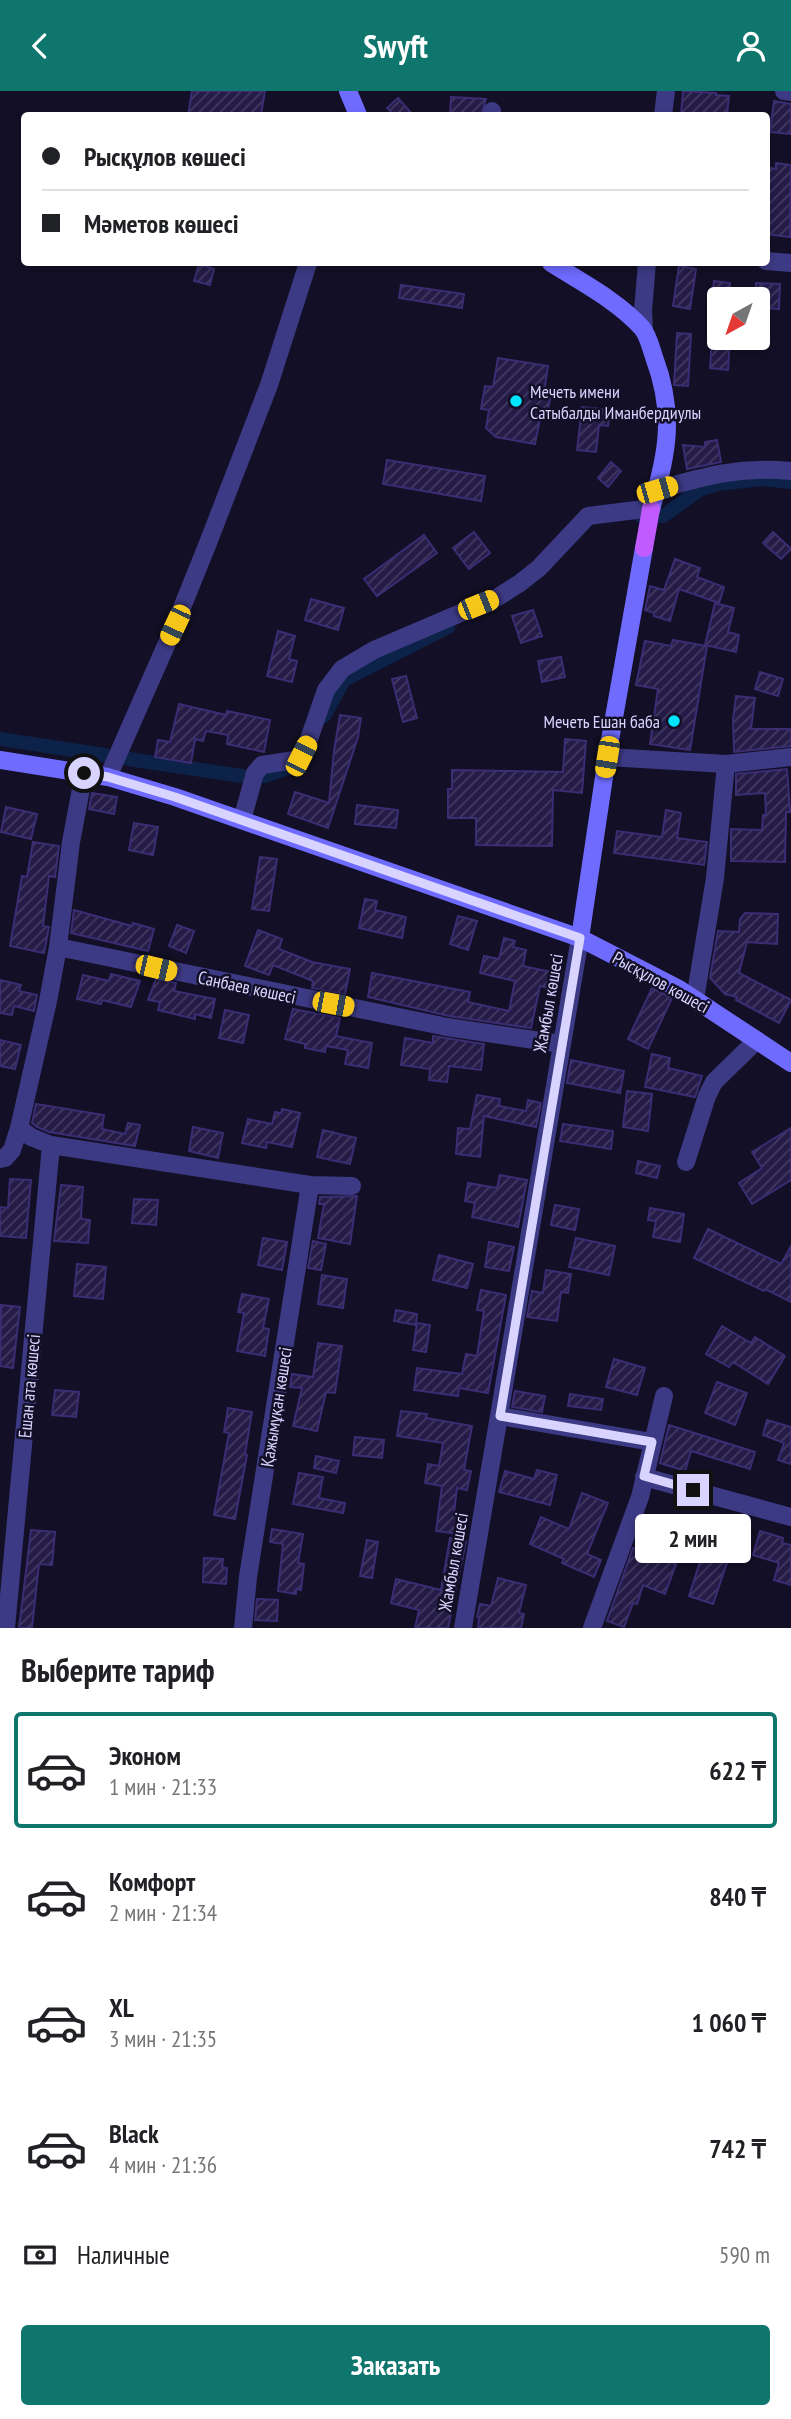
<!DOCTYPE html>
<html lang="ru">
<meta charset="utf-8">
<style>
:root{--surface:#fff;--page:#f6f6f6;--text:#202124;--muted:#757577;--line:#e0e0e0;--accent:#0f766e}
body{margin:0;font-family:"PT Sans Narrow",sans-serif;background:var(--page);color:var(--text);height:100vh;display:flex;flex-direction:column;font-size:26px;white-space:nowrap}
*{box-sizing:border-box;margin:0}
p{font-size:23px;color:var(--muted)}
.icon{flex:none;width:38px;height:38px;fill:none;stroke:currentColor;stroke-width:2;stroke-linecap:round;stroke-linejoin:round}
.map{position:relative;height:1537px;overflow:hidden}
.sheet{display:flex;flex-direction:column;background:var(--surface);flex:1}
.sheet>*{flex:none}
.hud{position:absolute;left:21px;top:21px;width:749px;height:154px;border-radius:7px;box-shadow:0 4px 10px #0003;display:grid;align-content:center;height:154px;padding:0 21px;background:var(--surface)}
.needle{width:46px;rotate:220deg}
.tools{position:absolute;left:707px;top:196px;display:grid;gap:14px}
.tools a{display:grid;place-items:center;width:63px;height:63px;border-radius:7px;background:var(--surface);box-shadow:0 4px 10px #0003;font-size:35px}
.end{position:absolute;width:32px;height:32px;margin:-16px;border:9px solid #d9d4ff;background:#111;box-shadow:0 0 0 4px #111}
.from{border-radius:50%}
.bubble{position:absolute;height:49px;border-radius:7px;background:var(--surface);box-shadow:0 4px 10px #0003;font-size:23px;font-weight:700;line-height:49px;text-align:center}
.car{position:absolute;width:21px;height:42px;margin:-21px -10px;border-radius:9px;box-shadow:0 0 5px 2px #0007;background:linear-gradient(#f5c518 24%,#345 0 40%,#f5c518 0 76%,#345 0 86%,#f5c518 0)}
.hud b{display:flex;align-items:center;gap:24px;height:66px;font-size:26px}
.hud b+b{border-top:2px solid var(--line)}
.hud i{width:18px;height:18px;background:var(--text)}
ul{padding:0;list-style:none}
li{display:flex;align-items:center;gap:21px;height:116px;margin:0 14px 10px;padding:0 7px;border:4px solid transparent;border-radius:7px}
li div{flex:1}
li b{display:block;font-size:26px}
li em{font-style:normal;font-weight:700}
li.active{border-color:var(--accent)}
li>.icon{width:63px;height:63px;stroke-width:1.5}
h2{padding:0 21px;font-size:32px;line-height:84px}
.pay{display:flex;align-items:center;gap:18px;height:77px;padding:0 21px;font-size:26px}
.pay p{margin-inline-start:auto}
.cta{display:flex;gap:14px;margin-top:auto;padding:14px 21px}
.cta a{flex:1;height:80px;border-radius:7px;background:var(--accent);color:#fff;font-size:28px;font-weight:700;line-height:80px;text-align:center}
header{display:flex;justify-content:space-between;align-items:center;height:91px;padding:0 21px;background:var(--accent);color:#fff;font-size:32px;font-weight:700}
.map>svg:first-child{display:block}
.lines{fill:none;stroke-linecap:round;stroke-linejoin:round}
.canal{stroke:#0c2248;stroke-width:14}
.building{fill:url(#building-hatch);stroke:#3b2d73;stroke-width:2}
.street{stroke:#3d3a85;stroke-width:18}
.secondary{stroke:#6f6bff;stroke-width:18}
.primary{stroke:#c25bff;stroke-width:18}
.route{stroke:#d9d4ff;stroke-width:9}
.poi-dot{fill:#00e5ff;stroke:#130f26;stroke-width:2.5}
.labels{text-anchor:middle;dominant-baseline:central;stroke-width:5;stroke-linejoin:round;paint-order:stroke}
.poi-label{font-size:18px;fill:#d9d4ff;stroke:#130f26;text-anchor:start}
.street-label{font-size:18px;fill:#d9d4ff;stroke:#130f26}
</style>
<header><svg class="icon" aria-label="back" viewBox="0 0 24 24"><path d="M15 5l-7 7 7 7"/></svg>Swyft<svg class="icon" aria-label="person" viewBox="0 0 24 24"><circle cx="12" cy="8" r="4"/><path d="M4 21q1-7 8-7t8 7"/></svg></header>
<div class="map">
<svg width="791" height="1537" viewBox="0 0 791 1537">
<defs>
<pattern id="building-hatch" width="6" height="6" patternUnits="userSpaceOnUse" patternTransform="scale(1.75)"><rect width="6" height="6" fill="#241b47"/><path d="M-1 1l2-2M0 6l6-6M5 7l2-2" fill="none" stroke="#433b63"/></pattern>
</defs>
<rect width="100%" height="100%" fill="#130f26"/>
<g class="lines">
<path class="canal" d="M642,426L663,425L701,398L718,393L762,388L791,391
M324,625L344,589L448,536
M0,648L105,664
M128,668L242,685
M265,685L297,674"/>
</g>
<path class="building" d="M192,0H265L261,24H188Z
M683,0L716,2V4L729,5L727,24H681Z
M451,6L486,8L481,24H450Z
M398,7L413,24H394L387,17Z
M774,10L791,13V43L770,41Z
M776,72L791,74L790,146L766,143V76L776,78Z
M199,173L214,178L210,194L194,190Z
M679,175L696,178L690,218L673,215Z
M714,190L730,192L728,208H712Z
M756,192L780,193L779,218L758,217V208H755Z
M401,194L464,203L462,217L399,207Z
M677,242L691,243L688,295L674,294Z
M712,247H730L728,279L710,277Z
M498,267L548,275L544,302L551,303L546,329L540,328L535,353L496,346L486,337L489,319L481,318L485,295L493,296Z
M582,316L610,319L608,335L599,334L596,361L577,359Z
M717,349L721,371L687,378L683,354L705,356V351Z
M387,369L485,385L481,410L383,393Z
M611,371L621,380L608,396L598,387Z
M474,441L490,462L469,478L453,457Z
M773,441L791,458L781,468L763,452Z
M424,444L437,462L377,505L364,488Z
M675,468L700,477L697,486L724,496L719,512L679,498L670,530L654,525V522L645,519L650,495L664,499Z
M311,508L344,517L338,539L305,529Z
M715,512L734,517L728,541L739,544L736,561L705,554Z
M533,519L542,545L521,552L512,525Z
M278,540L295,545L289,568L297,570L292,591L267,585Z
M673,549L707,555L690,659L650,653L658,598L636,594L645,550L671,555Z
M561,566L565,586L542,591L538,570Z
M760,581L783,588L778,605L755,598Z
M406,585L417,627L403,631L392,588Z
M736,605L755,607L751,638H791V655L734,661L733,629Z
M179,613L226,624L227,620L270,629L264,661L227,653L228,644L206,640L203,650L195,648L191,672L155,666L158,649L170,651Z
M340,624L361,627L358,646L328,737L288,723L295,701L329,712L334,660Z
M565,648L586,650L582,702L553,699L552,755L476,754V727H448V698H452V679L563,681Z
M787,678L790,721H786L785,771L731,770V738L762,739L763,724H766L765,702L736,704V683Z
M92,702L117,706L114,723L89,718Z
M357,714L398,719L396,737L355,733Z
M6,716L37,723L31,748L1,741Z
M666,719L681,722L677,747L707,751L704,774L614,762L617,740L662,746Z
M134,732L158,736L153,764L129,759Z
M33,751L59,755L55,786L49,785L43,835L49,836L44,862L10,855L22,785L27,786Z
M260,766L277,768L269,820L252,818Z
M365,808L377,810L375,819L406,826L402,847L359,837Z
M74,819L132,835L133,832L154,838L148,860L71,842Z
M745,822L778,823L777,853L747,851L739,882L791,909L779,932L736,909L737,906L725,903L710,887L718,840L739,841L740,828Z
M458,825L477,830L468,859L450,853Z
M177,834L194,840L186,862L169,855Z
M258,839L282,848L279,858L312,871L350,878L345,903L312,897L313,890L273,874L269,884L245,875Z
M504,847L515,850L513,856L526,859L523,875L561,883L557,899L540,895L531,937L449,925L368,906L372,882L470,901L468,911L509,920L515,890L480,882L484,865L499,868Z
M111,883L140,890L131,916L102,909L101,913L77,908L83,884L109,890Z
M156,888L176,892L174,900L215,908L211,927L195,923V928L158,919L160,911L148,909Z
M0,889L21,894L19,900L37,904L34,920L14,915L12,924L0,922Z
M652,897L672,907L648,958L628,948Z
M293,918L340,927L336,945L372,952L368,977L345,973L348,959L326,955L325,961L305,957V953L285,948Z
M225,919L249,924L243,952L219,947Z
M433,945L484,953L481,979L449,975L447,991L429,989L430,978L401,974L405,947L433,952Z
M0,949L21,954L15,978L0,975Z
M652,963L670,967L668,977L702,985L695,1006L645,996Z
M571,969L624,980L620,1002L567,992Z
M627,1000L652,1003L648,1040L623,1036Z
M477,1004L500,1008L499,1015L526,1020L528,1009L541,1012L536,1036L484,1025L480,1066L456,1063L458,1037L470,1038Z
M36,1013L104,1024L102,1038L125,1043L128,1032L140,1034L135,1055L49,1041L37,1036L32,1032Z
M282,1018L300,1022L292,1056L267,1051L266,1057L242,1052L248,1028L272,1033L275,1021L281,1022Z
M563,1033L613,1040L611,1058L560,1050Z
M193,1036L223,1042L218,1067L189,1060Z
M791,1037V1089L752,1113L739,1092L762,1077L752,1061Z
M323,1039L356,1047L350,1073L317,1066Z
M638,1070L660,1075L657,1087L636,1082Z
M500,1084L527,1089L518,1136L472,1126L475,1112L465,1110L468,1092L497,1097Z
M10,1088L31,1089L26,1147L0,1145V1116L8,1117Z
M61,1094L83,1096L81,1125L82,1128L90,1129L88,1152L54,1150Z
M357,1105L350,1153L318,1147L324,1113H319L320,1106Z
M134,1108L158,1109L156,1134L132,1132Z
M555,1114L579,1118L575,1139L551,1134Z
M650,1117L684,1123L680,1151L653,1146L656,1130L648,1129Z
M708,1138L781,1173L791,1155V1211L765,1198L764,1200L694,1167Z
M263,1147L287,1151L282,1179L258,1174Z
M576,1147L615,1155L609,1184L569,1176Z
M313,1150L326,1153L321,1179L308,1177Z
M489,1151L514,1156L509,1180L485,1176Z
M439,1164L473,1173L467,1197L433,1189Z
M77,1173L106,1176L103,1208L74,1205Z
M546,1179L571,1183L568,1202L561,1201L557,1230L527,1226L532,1200L543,1202Z
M322,1184L347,1188L343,1217L318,1213Z
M481,1199L506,1204L488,1302L459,1297L458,1305L414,1299L417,1277L462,1283L466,1263L477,1265L484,1220L477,1219Z
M242,1203L269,1208L263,1237L269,1238L265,1265L237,1260L244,1222L238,1221Z
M1,1214L20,1216L13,1277L0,1275Z
M396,1219L417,1223L416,1234L394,1230Z
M417,1232L430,1234L426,1261L413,1259Z
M722,1235L751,1252L755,1246L785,1265L768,1293L733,1271L729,1276L706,1263Z
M318,1252L342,1255L335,1302L326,1301L317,1340L293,1335L302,1297L290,1296L292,1283L313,1286Z
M614,1268L645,1277L637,1304L606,1296Z
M717,1291L747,1302L735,1334L705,1322Z
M55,1299L79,1301L76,1326L52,1324Z
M515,1300L545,1305L542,1321L512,1316Z
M570,1303L603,1308L601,1319L568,1315Z
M228,1317L252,1321L245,1363L247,1364L235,1428L214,1424L229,1342L224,1341Z
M401,1320L427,1323L426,1327L472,1335L464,1379L471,1380L467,1399L457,1397L454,1422L460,1423L458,1443L436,1440L442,1395L425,1392L428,1373L439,1375L443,1352L397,1345Z
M767,1329L791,1336V1373L778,1369L784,1352L763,1344Z
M669,1334L755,1361L750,1378L691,1360L685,1380L660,1372Z
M355,1346L384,1349L382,1367L353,1364Z
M316,1365L339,1370L336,1382L314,1377Z
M537,1379L557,1384L550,1414L499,1401L505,1380L534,1388Z
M299,1382L323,1386L319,1407L345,1412L343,1422L293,1413Z
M582,1402L608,1412L587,1463L601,1469L594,1486L562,1472L564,1468L530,1453L541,1426L569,1438Z
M272,1438L303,1443L298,1472L304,1473L301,1499L296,1498V1503L278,1500L283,1453L270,1451Z
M31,1439L55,1441L52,1474L39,1473L32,1537H19Z
M760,1440L783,1447L782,1452L791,1454V1494L774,1489L779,1472L753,1464Z
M450,1447L466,1450L448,1537H415L419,1519L391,1512L396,1488L441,1499Z
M367,1449L378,1451L372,1487L360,1485Z
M633,1457L676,1473L665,1503L643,1494L637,1513L633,1512L624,1536L607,1530Z
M704,1458L729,1466L713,1513L689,1505Z
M204,1467L223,1468L222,1476L227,1477L226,1493L203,1491Z
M498,1487L526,1494L519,1522L524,1523L521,1537H478L479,1527L477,1526L480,1513L491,1515Z
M257,1508L278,1509L277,1530L255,1529Z"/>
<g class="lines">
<path class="street" d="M784,0L791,1
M492,24V20
M663,24L666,0
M766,170L791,172
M644,239L643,219L647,172
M657,399C705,385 740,375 791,380
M607,666L726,673L791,666
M108,686L175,534L208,452L269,294L308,172
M242,729L255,682L262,674L295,669L301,665L308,651L326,599L342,578L374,559L498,506L520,492L539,477L588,425L652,417
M58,856L447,936L561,953
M695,908L715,787L726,673
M19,1037L31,1046L51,1054L310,1094L352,1095
M0,1068L5,1067L12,1059L19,1037L48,910L58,856L71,751L84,682
M686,1071L707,1005L714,991L757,949
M500,1325L652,1351
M644,1386L791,1426
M6,1537L51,1054
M243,1537L248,1486L310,1094
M463,1537L580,847
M592,1537L640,1406L664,1305"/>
<path class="secondary" d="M348,0L358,24
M551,172C581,191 618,210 642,237C648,244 651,257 654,266C675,322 668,362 651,418
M0,669L108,686L175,706L580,847L679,898L791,972
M580,847L607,666L644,457"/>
<path class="primary" d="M644,457L651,418"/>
</g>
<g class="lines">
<path class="route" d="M84,682L108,686L175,706L580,847L500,1325L652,1351L644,1385L693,1399"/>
</g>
<g class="poi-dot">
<circle cx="516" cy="310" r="7"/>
<circle cx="674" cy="630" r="7"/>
</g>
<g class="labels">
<g class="poi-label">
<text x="530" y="300">Мечеть имени<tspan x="530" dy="21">Сатыбалды Иманбердиулы</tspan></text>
<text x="660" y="630" text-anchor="end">Мечеть Ешан баба</text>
</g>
<g class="street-label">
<text transform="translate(661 891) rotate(29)">Рысқұлов көшесі</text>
<text transform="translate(247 896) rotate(12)">Санбаев көшесі</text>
<text transform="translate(548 912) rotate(-80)">Жамбыл көшесі</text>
<text transform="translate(29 1295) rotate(-85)">Ешан ата көшесі</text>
<text transform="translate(276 1316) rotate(-81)">Қажымұқан көшесі</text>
<text transform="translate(453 1471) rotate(-80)">Жамбыл көшесі</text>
</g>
</g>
</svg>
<div class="tools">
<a><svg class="needle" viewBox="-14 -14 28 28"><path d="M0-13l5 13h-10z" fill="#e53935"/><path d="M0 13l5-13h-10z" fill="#757577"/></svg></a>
</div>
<i class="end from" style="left:84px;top:682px"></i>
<i class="end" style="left:693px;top:1399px"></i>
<div class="bubble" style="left:635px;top:1423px;width:116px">2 мин</div>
<i class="car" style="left:657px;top:399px;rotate:74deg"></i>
<i class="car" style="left:478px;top:514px;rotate:68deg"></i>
<i class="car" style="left:175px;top:534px;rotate:205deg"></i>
<i class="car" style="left:301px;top:665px;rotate:27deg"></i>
<i class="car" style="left:607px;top:666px;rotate:189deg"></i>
<i class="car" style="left:156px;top:877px;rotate:103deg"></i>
<i class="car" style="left:333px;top:913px;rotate:101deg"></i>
<div class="hud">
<b><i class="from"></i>Рысқұлов көшесі</b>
<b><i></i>Мәметов көшесі</b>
</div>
</div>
<section class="sheet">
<h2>Выберите тариф</h2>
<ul>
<li class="active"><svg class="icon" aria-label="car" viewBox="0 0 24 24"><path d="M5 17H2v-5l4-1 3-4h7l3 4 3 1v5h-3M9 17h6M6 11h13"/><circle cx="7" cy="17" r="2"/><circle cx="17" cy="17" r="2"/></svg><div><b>Эконом</b><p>1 мин · 21:33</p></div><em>622 ₸</em></li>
<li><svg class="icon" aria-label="car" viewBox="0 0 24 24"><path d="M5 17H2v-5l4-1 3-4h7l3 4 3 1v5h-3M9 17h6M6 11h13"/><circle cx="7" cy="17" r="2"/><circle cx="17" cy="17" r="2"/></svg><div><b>Комфорт</b><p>2 мин · 21:34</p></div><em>840 ₸</em></li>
<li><svg class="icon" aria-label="car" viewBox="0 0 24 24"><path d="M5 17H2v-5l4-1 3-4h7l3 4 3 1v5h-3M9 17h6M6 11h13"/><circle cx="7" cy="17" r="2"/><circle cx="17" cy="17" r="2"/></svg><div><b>XL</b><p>3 мин · 21:35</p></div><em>1 060 ₸</em></li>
<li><svg class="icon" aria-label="car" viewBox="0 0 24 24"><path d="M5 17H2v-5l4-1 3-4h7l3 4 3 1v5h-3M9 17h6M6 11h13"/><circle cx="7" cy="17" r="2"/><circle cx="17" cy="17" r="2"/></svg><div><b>Black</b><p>4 мин · 21:36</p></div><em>742 ₸</em></li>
</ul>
<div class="pay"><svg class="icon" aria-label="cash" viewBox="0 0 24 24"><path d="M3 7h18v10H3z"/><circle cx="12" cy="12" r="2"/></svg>Наличные<p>590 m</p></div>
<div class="cta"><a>Заказать</a></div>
</section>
